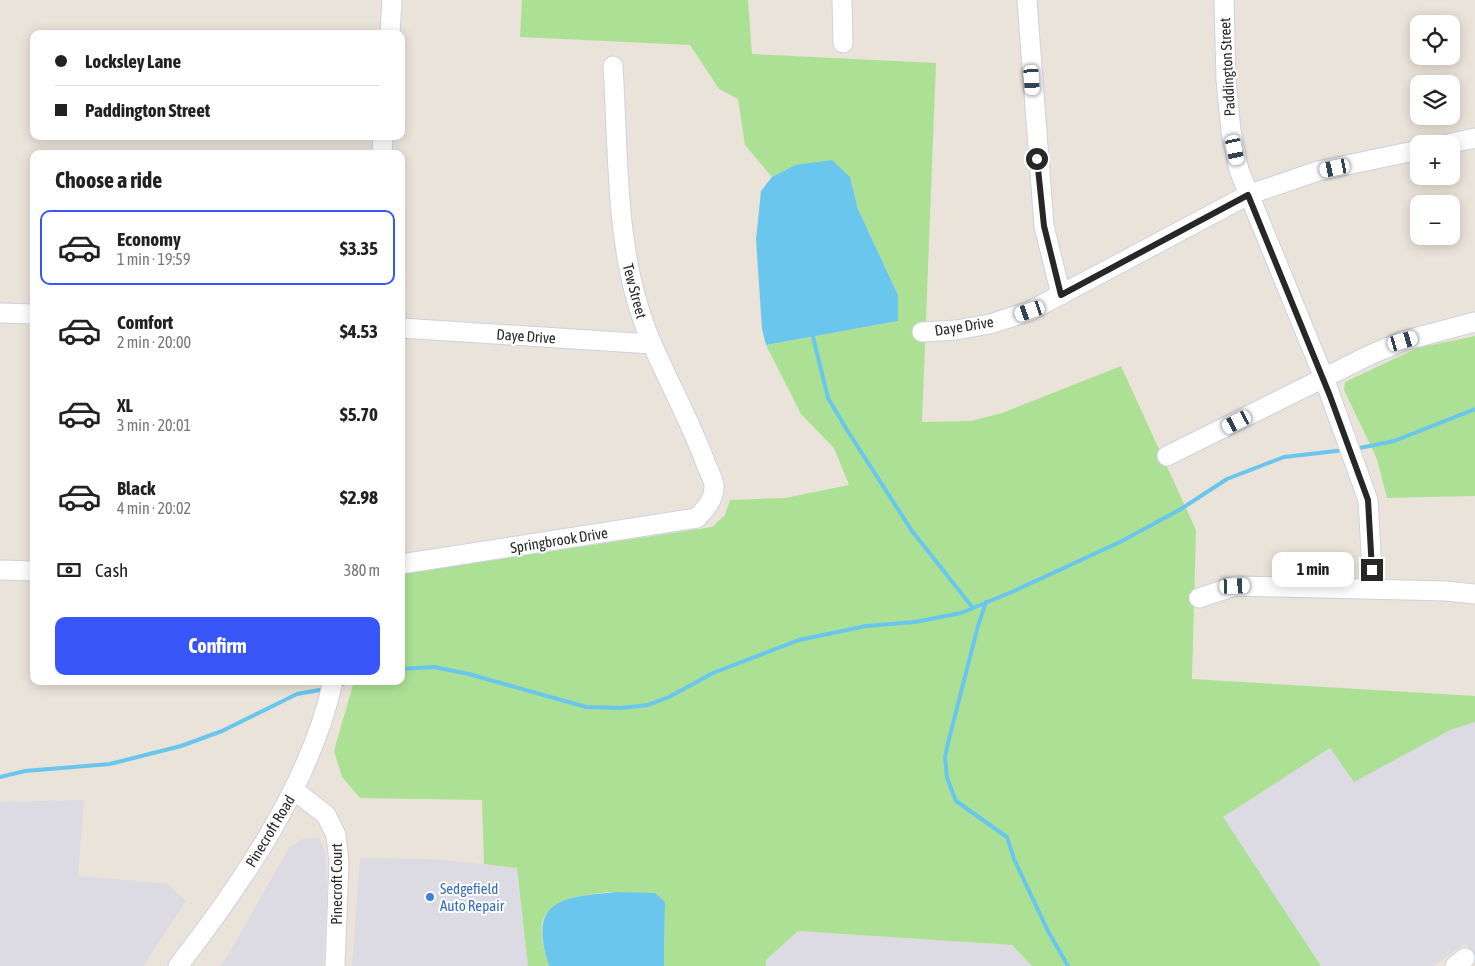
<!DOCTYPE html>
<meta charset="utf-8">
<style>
:root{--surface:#fff;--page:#f2f2f2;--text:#222;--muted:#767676;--line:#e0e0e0;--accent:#3855f8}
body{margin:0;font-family:"Asap Condensed",sans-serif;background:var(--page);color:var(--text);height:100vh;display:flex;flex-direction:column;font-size:19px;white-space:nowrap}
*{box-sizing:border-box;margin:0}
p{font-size:16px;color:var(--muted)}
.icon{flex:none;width:28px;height:28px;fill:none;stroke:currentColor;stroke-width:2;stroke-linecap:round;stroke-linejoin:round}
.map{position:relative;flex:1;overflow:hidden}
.drawer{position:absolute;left:30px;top:150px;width:375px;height:535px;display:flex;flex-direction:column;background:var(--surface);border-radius:10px;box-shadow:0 2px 12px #0003}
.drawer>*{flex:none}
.guide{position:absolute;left:30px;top:30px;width:375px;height:110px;border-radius:10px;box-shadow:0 2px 12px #0003;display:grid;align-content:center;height:110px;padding:0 25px;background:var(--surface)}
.buttons{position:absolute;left:1410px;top:15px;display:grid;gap:10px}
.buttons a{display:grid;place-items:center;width:50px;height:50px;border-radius:10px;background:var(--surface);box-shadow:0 2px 12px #0003;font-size:25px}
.end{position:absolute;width:22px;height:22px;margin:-11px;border:6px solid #272727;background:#fff;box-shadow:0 0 0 2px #fff}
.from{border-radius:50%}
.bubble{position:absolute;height:35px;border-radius:10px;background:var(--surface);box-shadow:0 2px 12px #0003;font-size:16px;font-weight:700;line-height:35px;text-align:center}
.car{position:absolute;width:15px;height:30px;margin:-15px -8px;border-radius:6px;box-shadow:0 0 4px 1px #0007;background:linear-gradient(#fff 24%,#345 0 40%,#fff 0 76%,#345 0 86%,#fff 0)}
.guide b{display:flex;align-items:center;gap:18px;height:48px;font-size:19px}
.guide b+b{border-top:1px solid var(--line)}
.guide i{width:12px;height:12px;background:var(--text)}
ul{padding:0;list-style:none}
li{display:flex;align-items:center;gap:15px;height:75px;margin:0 10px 8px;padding:0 15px;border:2px solid transparent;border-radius:10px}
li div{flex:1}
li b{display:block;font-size:19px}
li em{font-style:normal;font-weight:700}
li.on{border-color:var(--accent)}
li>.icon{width:45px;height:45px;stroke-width:1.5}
h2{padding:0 25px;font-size:22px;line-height:60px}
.pay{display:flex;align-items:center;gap:12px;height:55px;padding:0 25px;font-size:19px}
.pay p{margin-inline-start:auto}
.primary-button{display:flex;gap:10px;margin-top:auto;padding:10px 25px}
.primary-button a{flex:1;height:58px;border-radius:10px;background:var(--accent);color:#fff;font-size:20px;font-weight:700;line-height:58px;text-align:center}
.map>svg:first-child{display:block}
.industrial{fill:#dcdae2}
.green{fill:#ace195}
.water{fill:#6bc6ed}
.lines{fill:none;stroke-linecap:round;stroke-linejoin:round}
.stream{stroke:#6bc6ed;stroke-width:4}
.minor-casing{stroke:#ced1e1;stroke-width:21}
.minor{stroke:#fff;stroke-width:19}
.route{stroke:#272727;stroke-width:6}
.shop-dot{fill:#3f7fe0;stroke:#fff;stroke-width:2}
.labels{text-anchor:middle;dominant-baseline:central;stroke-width:4;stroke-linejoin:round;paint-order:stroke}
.street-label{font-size:15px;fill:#272727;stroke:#fff}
.shop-label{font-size:15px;fill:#366cbe;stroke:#fff;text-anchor:start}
</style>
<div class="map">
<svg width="1475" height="966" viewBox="0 0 1475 966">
<rect width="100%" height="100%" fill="#eae3d9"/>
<path class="industrial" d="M1475,722V957L1466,943L1433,966H1321L1222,817L1331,748L1450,730Z
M84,800L78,876L168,884L186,901L143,966H0V802Z
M319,838L325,852L327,893L323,966H219L228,955L289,848L303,839Z
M360,858L432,859L517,868L528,966H352Z
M798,931L1012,945L1032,966H766V960Z"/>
<path class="green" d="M522,0H748L752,54L936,63L922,422L971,421L1002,413L1121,366L1196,530L1192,679L1475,696V722L1450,730L1354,782L1330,748L1223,817L1321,966H1032L1012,945L798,931L766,960V966H664L665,902C650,899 632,892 616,892C604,892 590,894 578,897C535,906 537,930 549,966H528L517,868L484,864L482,800L360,798L342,777L334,751L354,681H401V574L712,527L725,515L730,500L785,498L849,485L834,448L801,414L766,345L898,321V295L858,209L850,177L795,165L772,177L745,145L738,99L719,89L690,45L520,37Z
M1475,336V496L1387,498L1377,459L1344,390L1345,382L1417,348Z"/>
<path class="water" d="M832,160L850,177L858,209L898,295V321L766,345L762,329L756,239L761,191L772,177L795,165Z
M617,892L655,893L665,902L664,966H549C527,899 562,897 617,892Z"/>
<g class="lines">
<path class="stream" d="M814,332L813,337L828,398L847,430L912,531L973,608
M1355,449L1394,441L1475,409
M986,602L978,626L948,743L945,757L947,778L956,801L1007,837L1014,859L1048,931L1068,966
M401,669L434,667L469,674L586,707L621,708L648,705L669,697L713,673L799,640L866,626L915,622L961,613L1014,591L1120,542L1181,509L1227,479L1284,457L1345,450
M339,686L349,681
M0,777L25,771L110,764L181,746L222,731L297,694L325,689"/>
<defs>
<path id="minor" d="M842,0L843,43
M1027,0L1044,226L1061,295
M1224,0L1226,80L1231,131L1239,170L1324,378L1368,500L1373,588
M390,34L392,0
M1447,144L1475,138
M382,154L383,136
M0,313L34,314
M401,328L652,344
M922,332L956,330L990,324L1030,311L1248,195L1318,171L1419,150
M1167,456L1372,354L1403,341L1475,322
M401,564L697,518C706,508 715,499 714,485C713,478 708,470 706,464C691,423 670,385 653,346C614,259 619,160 613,66
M0,570L34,571
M1199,598L1235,586L1446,591L1475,594
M294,790L326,815L336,835L339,862L335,966
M178,966C241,885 311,783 333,681
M1455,966L1465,958"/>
</defs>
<use href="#minor" class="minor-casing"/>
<use href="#minor" class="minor"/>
</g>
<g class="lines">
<path class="route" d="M1037,159L1044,226L1061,295L1248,195L1330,396L1368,500L1372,570"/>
</g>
<circle class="shop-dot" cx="430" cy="897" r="5"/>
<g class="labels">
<g class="street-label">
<text transform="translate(1227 67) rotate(-93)">Paddington Street</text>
<text transform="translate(635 291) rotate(75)">Tew Street</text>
<text transform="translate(964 326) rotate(-9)">Daye Drive</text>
<text transform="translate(526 336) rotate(4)">Daye Drive</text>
<text transform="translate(559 540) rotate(-9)">Springbrook Drive</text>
<text transform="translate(270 831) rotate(-59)">Pinecroft Road</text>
<text transform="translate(336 884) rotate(-90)">Pinecroft Court</text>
</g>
<g class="shop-label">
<text x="440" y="888">Sedgefield<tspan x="440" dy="17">Auto Repair</tspan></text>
</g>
</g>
</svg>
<div class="buttons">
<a><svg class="icon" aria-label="locate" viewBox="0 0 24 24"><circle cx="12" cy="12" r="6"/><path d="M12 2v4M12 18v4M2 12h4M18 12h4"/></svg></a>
<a><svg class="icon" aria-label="layers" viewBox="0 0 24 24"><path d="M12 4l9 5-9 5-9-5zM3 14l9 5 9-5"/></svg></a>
<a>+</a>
<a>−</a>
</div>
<i class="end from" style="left:1037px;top:159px"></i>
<i class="end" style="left:1372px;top:570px"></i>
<div class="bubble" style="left:1272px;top:552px;width:82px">1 min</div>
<i class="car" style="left:1032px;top:80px;rotate:176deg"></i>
<i class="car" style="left:1235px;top:150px;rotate:168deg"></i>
<i class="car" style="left:1335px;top:168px;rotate:258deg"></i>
<i class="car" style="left:1030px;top:311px;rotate:251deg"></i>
<i class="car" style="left:1403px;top:341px;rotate:74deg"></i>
<i class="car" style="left:1237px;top:422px;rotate:243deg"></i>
<i class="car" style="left:1235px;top:586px;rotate:88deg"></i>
<div class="guide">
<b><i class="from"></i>Locksley Lane</b>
<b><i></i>Paddington Street</b>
</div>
<section class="drawer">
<h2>Choose a ride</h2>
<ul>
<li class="on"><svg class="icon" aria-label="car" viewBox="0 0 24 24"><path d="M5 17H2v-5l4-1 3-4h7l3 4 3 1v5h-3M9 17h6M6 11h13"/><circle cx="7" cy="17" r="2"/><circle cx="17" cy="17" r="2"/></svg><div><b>Economy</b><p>1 min · 19:59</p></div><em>$3.35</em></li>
<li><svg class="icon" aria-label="car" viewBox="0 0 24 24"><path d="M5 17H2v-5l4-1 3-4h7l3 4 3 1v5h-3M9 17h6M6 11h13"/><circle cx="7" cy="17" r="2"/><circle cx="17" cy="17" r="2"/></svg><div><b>Comfort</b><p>2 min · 20:00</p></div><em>$4.53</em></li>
<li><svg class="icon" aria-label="car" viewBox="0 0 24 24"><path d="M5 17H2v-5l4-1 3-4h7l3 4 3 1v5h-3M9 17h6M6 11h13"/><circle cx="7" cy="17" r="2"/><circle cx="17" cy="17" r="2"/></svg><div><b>XL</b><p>3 min · 20:01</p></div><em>$5.70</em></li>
<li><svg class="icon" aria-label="car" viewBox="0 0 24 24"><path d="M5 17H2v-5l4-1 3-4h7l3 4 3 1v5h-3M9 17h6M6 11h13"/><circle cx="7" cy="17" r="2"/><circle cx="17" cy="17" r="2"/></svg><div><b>Black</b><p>4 min · 20:02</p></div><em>$2.98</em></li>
</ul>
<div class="pay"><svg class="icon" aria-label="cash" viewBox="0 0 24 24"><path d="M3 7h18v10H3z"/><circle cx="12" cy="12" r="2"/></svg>Cash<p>380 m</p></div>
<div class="primary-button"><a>Confirm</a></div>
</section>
</div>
